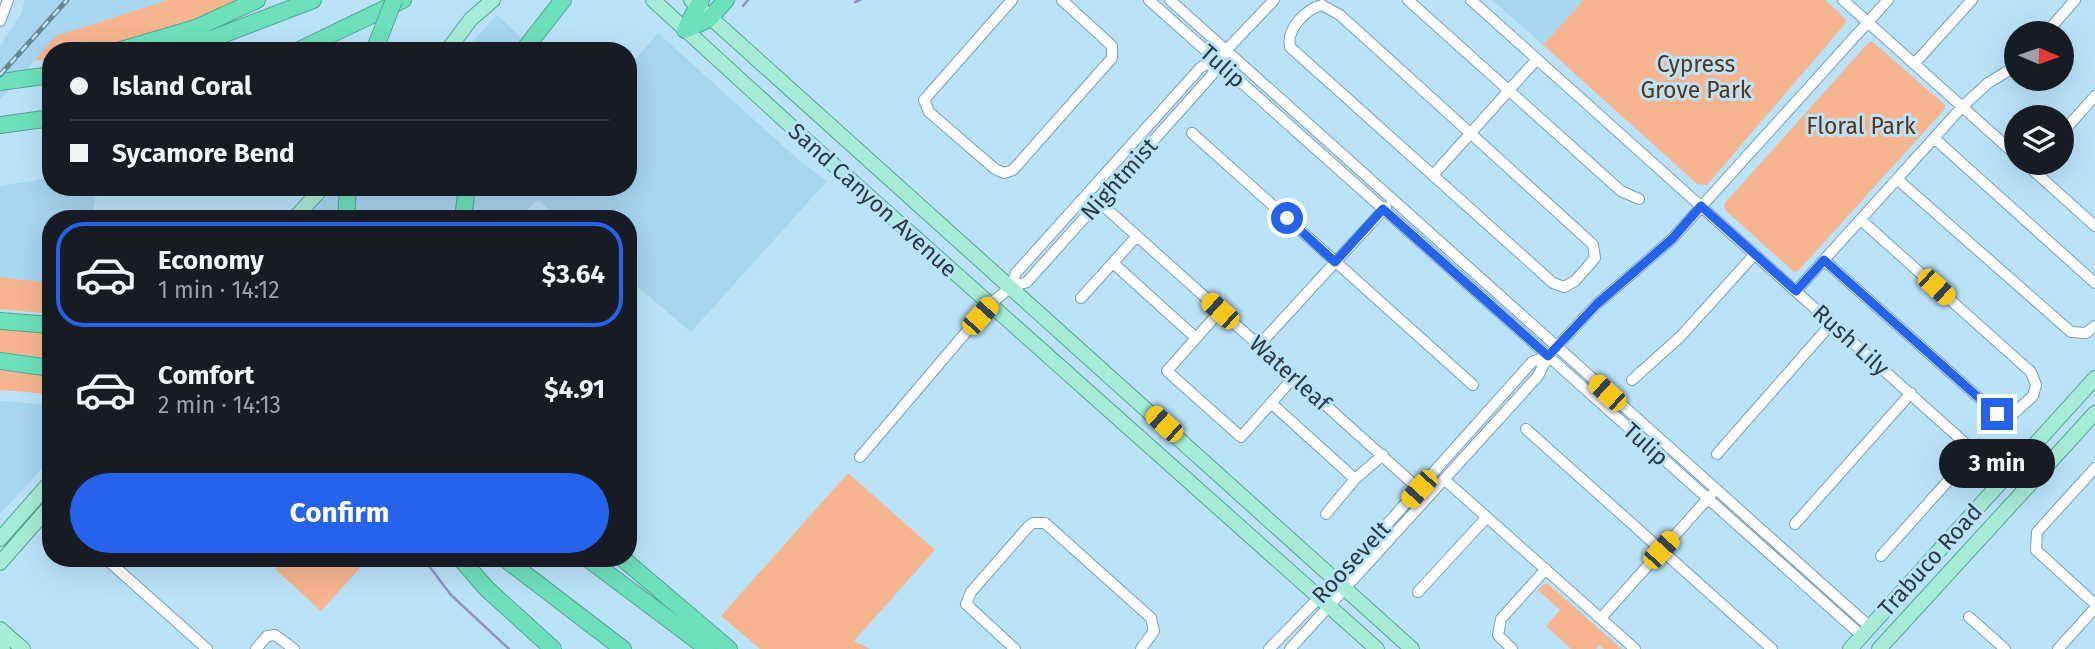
<!DOCTYPE html>
<meta charset="utf-8">
<style>
:root{--surface:#171b24;--page:#20242c;--text:#f1f3f6;--muted:#9ea1a6;--line:#363941;--accent:#2563eb}
body{margin:0;font-family:"Fira Sans",sans-serif;background:var(--page);color:var(--text);height:100vh;display:flex;flex-direction:column;font-size:26px;white-space:nowrap}
*{box-sizing:border-box;margin:0}
p{font-size:23px;color:var(--muted)}
.icon{flex:none;width:38px;height:38px;fill:none;stroke:currentColor;stroke-width:2;stroke-linecap:round;stroke-linejoin:round}
.map{position:relative;flex:1;overflow:hidden}
.sheet{position:absolute;left:42px;top:210px;width:595px;height:357px;display:flex;flex-direction:column;background:var(--surface);border-radius:28px;box-shadow:0 7px 28px #0002}
.sheet>*{flex:none}
.banner{position:absolute;left:42px;top:42px;width:595px;height:154px;border-radius:28px;box-shadow:0 7px 28px #0002;display:grid;align-content:center;height:154px;padding:0 28px;background:var(--surface)}
.needle{width:46px;rotate:92deg}
.fabs{position:absolute;left:2004px;top:21px;display:grid;gap:14px}
.fabs a{display:grid;place-items:center;width:70px;height:70px;border-radius:50%;background:var(--surface);box-shadow:0 7px 28px #0002;font-size:35px}
.end{position:absolute;width:32px;height:32px;margin:-16px;border:9px solid #2563eb;background:#fff;box-shadow:0 0 0 4px #fff}
.from{border-radius:50%}
.bubble{position:absolute;height:49px;border-radius:24px;background:var(--surface);box-shadow:0 7px 28px #0002;font-size:23px;font-weight:700;line-height:49px;text-align:center}
.car{position:absolute;width:21px;height:42px;margin:-21px -10px;border-radius:9px;box-shadow:0 0 5px 2px #0007;background:linear-gradient(#f5c518 24%,#345 0 40%,#f5c518 0 76%,#345 0 86%,#f5c518 0)}
.banner b{display:flex;align-items:center;gap:24px;height:66px;font-size:26px}
.banner b+b{border-top:2px solid var(--line)}
.banner i{width:18px;height:18px;background:var(--text)}
ul{padding:12px 0 0;list-style:none}
li{display:flex;align-items:center;gap:21px;height:105px;margin:0 14px 10px;padding:0 14px;border:4px solid transparent;border-radius:28px}
li div{flex:1}
li b{display:block;font-size:26px}
li em{font-style:normal;font-weight:700}
li.active{border-color:var(--accent)}
li>.icon{width:63px;height:63px;stroke-width:1.5}
.button{display:flex;gap:14px;margin-top:auto;padding:14px 28px}
.button a{flex:1;height:80px;border-radius:42px;background:var(--accent);color:#fff;font-size:28px;font-weight:700;line-height:80px;text-align:center}
.map>svg:first-child{display:block}
.built{fill:#a6d6f0}
.green{fill:#f6b58f}
.lines{fill:none;stroke-linecap:round;stroke-linejoin:round}
.stream{stroke:#9392c6;stroke-width:2.5}
.minor-casing{stroke:#78a0b5;stroke-width:12}
.major-casing{stroke:#55a691;stroke-width:16}
.highway-casing{stroke:#55a691;stroke-width:18}
.minor{stroke:#fff;stroke-width:10}
.major{stroke:#a7ecd7;stroke-width:14}
.highway{stroke:#6de0bc;stroke-width:16}
.rail-casing{stroke:#698593;stroke-width:5}
.rail{stroke:#bae3f9;stroke-width:2.5;stroke-dasharray:8;stroke-linecap:butt}
.highway-bridge-casing{stroke:#55a691;stroke-width:18;stroke-linecap:butt}
.highway-bridge{stroke:#6de0bc;stroke-width:16}
.route{stroke:#2563eb;stroke-width:9}
.labels{text-anchor:middle;dominant-baseline:central;stroke-width:6;stroke-linejoin:round;paint-order:stroke}
.park-label{font-size:23px;fill:#5f3214;stroke:#bae3f9}
.street-label{font-size:23px;fill:#293a42;stroke:#bae3f9}
</style>
<div class="map">
<svg width="2095" height="649" viewBox="0 0 2095 649">
<rect width="100%" height="100%" fill="#bae3f9"/>
<path class="built" d="M25,0H168L56,36L0,100V46L21,14Z
M1492,0H1584L1543,45Z
M497,15L536,51H464Z
M658,33L794,156L827,181L691,332L628,279V219H559L538,200L517,219H305L332,187H628V68Z
M51,178V187H97L92,219H51V283L0,277V186Z
M0,401L51,405V459L0,514Z"/>
<path class="green" d="M168,0H246L165,32L97,51H51V59L34,61L56,36Z
M1584,0H1825L1846,19L1845,24L1707,185L1697,184L1543,45Z
M1869,42H1873L1945,105V109L1798,271L1794,272L1725,210L1724,204Z
M0,277L51,283V314L0,309Z
M0,329L51,334V358L0,352Z
M0,370L51,376V394L0,390Z
M848,473L935,550L854,641L870,649H760L721,616Z
M285,558H369L321,611L275,569Z
M1544,584H1548L1622,649H1604L1600,645L1596,649H1571L1546,626L1560,610L1538,590Z"/>
<g class="lines">
<path class="stream" d="M855,2L860,0
M743,6L748,0
M423,558L451,595L509,649"/>
<defs>
<path id="minor" d="M1012,0L924,100L929,112L995,169L1004,173L1013,170L1112,58V46L1062,0
M1149,0L1862,636
M1170,0L1870,627
M1408,0L1621,191L1639,199
M1471,0L1966,444L1968,454L1964,463L1881,556
M1843,0L2016,155
M1322,5L1340,15L1588,240L1593,245L1595,258L1575,281L1564,287L1553,283L1290,47C1286,29 1306,9 1322,5Z
M0,21L8,0
M2046,33L2075,0
M1914,64L1972,0
M1192,133L1473,385
M2062,133L2095,96
M1934,138L2095,283
M2025,163L2095,226
M1434,174L1537,59
M1897,179L2071,332L2086,333L2095,326
M1099,202L1419,489
M1824,260L1997,414H2013L2033,396L2036,385L2031,372L1861,220
M1113,263L1196,338
M1011,287L1016,273L1201,67L1217,60
M1796,291L1962,107L1988,83L2016,66
M1081,298L1137,236
M1220,311L1167,371L1241,437L1294,377
M1259,345L1386,207
M1632,380L1680,337L1755,254
M1271,403L1355,479
M1526,429L1772,649
M1717,454L1832,323
M860,457L990,304L1011,287L1027,282L1212,75L1217,60L1274,0
M2095,468L2037,532L2036,550L2095,604
M1445,480L1635,649
M1326,514L1355,479L1383,455
M1795,524L1911,393
M105,558L207,649
M1418,592L1487,517
M1969,617L2005,649
M1601,618L1711,495
M256,649L267,636L275,635L294,649
M1015,649L966,604L971,592L1028,527L1033,523H1045L1151,618L1154,631L1141,649
M1269,649L1347,569L1532,362L1548,356
M1290,649L1538,376L1548,356L1597,304L1672,239L1888,0
M1512,649L1498,635L1501,619L1546,569
M2058,649L2095,608"/>
<path id="major" d="M653,0L817,150L1377,649
M691,0L1412,649
M447,51L471,19L493,0
M294,219L323,187
M0,539L51,481
M0,563L51,505
M0,629L23,649
M0,646L3,649
M1850,649L2095,378
M1879,649L2095,413"/>
<path id="highway" d="M685,30L709,19L726,0
M685,30L701,0
M118,51L196,28L257,0
M161,51L214,38L313,0
M297,51L403,0
M523,51L563,0
M0,82L51,75
M0,125L51,118
M346,219L348,187
M463,219L467,187
M0,321L51,325
M0,361L51,368
M460,558L487,589L553,649
M504,558L623,649
M587,558L708,649
M622,558L729,649"/>
</defs>
<use href="#minor" class="minor-casing"/>
<use href="#major" class="major-casing"/>
<use href="#highway" class="highway-casing"/>
<use href="#minor" class="minor"/>
<use href="#major" class="major"/>
<use href="#highway" class="highway"/>
<defs>
<path id="rail" d="M0,75L67,0"/>
</defs>
<use href="#rail" class="rail-casing"/>
<use href="#rail" class="rail"/>
<defs>
<path id="highway-bridge" d="M374,51L394,0"/>
</defs>
<use href="#highway-bridge" class="highway-bridge-casing"/>
<use href="#highway-bridge" class="highway-bridge"/>
</g>
<g class="lines">
<path class="route" d="M1287,218L1335,262L1383,209L1548,356L1597,304L1672,239L1701,206L1796,291L1824,260L1997,414"/>
</g>
<g class="labels">
<g class="park-label">
<text x="1696" y="64">Cypress<tspan x="1696" dy="26">Grove Park</tspan></text>
<text x="1861" y="126">Floral Park</text>
</g>
<g class="street-label">
<text transform="translate(1223 66) rotate(42)">Tulip</text>
<text transform="translate(1119 179) rotate(-48)">Nightmist</text>
<text transform="translate(873 200) rotate(42)">Sand Canyon Avenue</text>
<text transform="translate(1851 340) rotate(42)">Rush Lily</text>
<text transform="translate(1290 373) rotate(42)">Waterleaf</text>
<text transform="translate(1646 444) rotate(42)">Tulip</text>
<text transform="translate(1930 560) rotate(-48)">Trabuco Road</text>
<text transform="translate(1351 562) rotate(-47)">Roosevelt</text>
</g>
</g>
</svg>
<div class="fabs">
<a><svg class="needle" viewBox="-14 -14 28 28"><path d="M0-13l5 13h-10z" fill="#e53935"/><path d="M0 13l5-13h-10z" fill="#9ea1a6"/></svg></a>
<a><svg class="icon" aria-label="layers" viewBox="0 0 24 24"><path d="M12 4l9 5-9 5-9-5zM3 14l9 5 9-5"/></svg></a>
</div>
<i class="end from" style="left:1287px;top:218px"></i>
<i class="end" style="left:1997px;top:414px"></i>
<div class="bubble" style="left:1939px;top:439px;width:116px">3 min</div>
<i class="car" style="left:1936px;top:287px;rotate:132deg"></i>
<i class="car" style="left:1220px;top:311px;rotate:312deg"></i>
<i class="car" style="left:980px;top:316px;rotate:42deg"></i>
<i class="car" style="left:1607px;top:393px;rotate:312deg"></i>
<i class="car" style="left:1164px;top:424px;rotate:312deg"></i>
<i class="car" style="left:1419px;top:489px;rotate:222deg"></i>
<i class="car" style="left:1661px;top:550px;rotate:42deg"></i>
<div class="banner">
<b><i class="from"></i>Island Coral</b>
<b><i></i>Sycamore Bend</b>
</div>
<section class="sheet">
<ul>
<li class="active"><svg class="icon" aria-label="car" viewBox="0 0 24 24"><path d="M5 17H2v-5l4-1 3-4h7l3 4 3 1v5h-3M9 17h6M6 11h13"/><circle cx="7" cy="17" r="2"/><circle cx="17" cy="17" r="2"/></svg><div><b>Economy</b><p>1 min · 14:12</p></div><em>$3.64</em></li>
<li><svg class="icon" aria-label="car" viewBox="0 0 24 24"><path d="M5 17H2v-5l4-1 3-4h7l3 4 3 1v5h-3M9 17h6M6 11h13"/><circle cx="7" cy="17" r="2"/><circle cx="17" cy="17" r="2"/></svg><div><b>Comfort</b><p>2 min · 14:13</p></div><em>$4.91</em></li>
</ul>
<div class="button"><a>Confirm</a></div>
</section>
</div>
